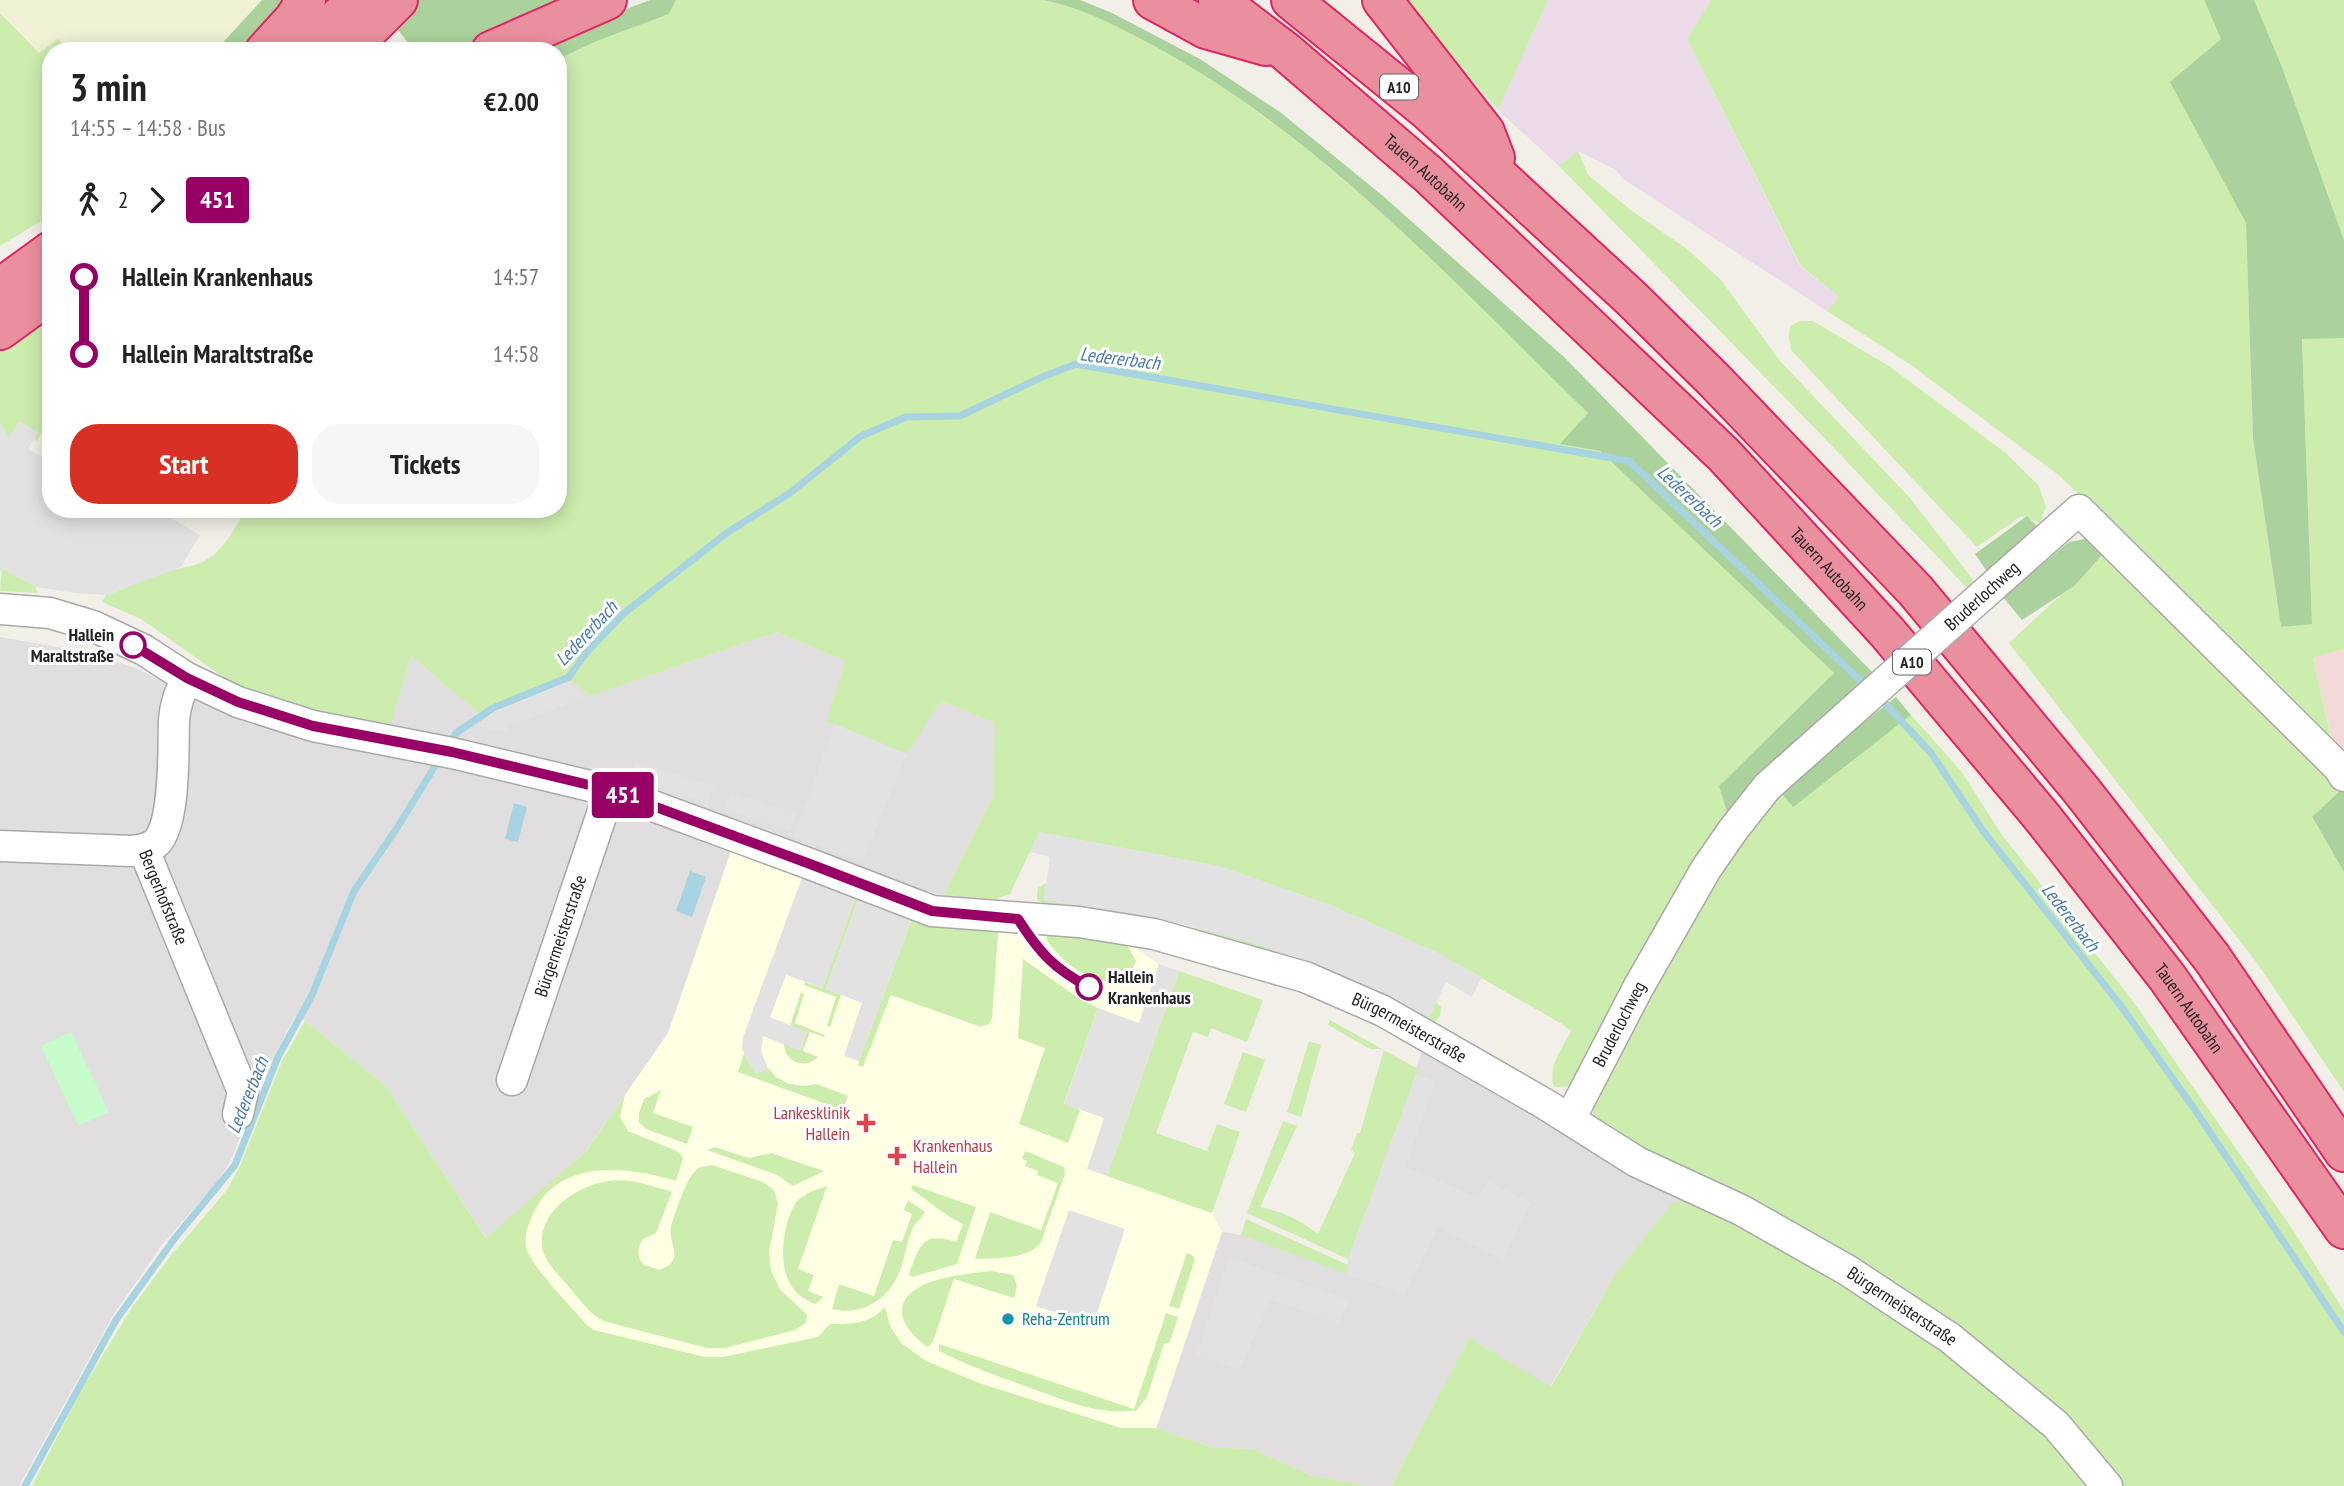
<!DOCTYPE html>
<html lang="en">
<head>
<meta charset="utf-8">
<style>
	:root { --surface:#fff; --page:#f6f6f6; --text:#222; --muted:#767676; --accent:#d93025 }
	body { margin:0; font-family:"PT Sans Narrow",sans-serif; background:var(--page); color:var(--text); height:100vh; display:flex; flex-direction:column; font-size:26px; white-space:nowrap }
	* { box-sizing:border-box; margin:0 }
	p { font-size:23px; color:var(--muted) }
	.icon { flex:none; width:38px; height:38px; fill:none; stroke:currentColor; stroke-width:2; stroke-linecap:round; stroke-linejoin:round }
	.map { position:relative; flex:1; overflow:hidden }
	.panel { position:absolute; left:42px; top:42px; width:525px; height:476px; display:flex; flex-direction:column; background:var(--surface); border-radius:28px; box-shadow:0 4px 18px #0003 }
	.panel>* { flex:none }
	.badge { padding:0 14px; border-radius:5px; font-size:24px; line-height:46px }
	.map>.badge { position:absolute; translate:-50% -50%; box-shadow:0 0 0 4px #fff }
	.legs { display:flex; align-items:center; gap:10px; height:77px; padding:0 28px; font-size:23px }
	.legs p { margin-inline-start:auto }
	.overview { display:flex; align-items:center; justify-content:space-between; height:119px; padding:0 28px }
	h1 { font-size:38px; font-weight:800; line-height:52px }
	.button { display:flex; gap:14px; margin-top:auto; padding:14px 28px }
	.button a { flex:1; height:80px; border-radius:28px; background:var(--accent); color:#fff; font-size:28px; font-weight:800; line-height:80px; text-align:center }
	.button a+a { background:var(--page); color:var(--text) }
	ul { padding:0 28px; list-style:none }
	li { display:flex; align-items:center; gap:24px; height:77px; font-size:26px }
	li i { display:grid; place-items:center; width:10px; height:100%; margin:0 9px; background:currentColor }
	li i::after { content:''; width:18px; height:18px; margin:-9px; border:5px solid; border-radius:50%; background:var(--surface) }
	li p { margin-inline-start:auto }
	li:first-child i { background:linear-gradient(#0000 50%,currentColor 0) }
	li:last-child i { background:linear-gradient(currentColor 50%,#0000 0) }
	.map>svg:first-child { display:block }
	.residential { fill:#e0dede }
	.commercial { fill:#f3d9d8 }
	.industrial { fill:#ebdae8 }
	.education { fill:#ffffe4 }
	.farmland { fill:#eef1d3 }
	.grass { fill:#ccedad }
	.forest { fill:#abd29c }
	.park { fill:#c6fbcb }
	.parking { fill:#e2e2e2 }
	.water { fill:#a8d3e0 }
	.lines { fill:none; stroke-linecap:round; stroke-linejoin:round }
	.stream { stroke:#a8d3e0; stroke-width:7 }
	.minor-casing { stroke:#a9a9a9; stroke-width:33 }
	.highway-casing { stroke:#e12462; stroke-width:42 }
	.minor { stroke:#fff; stroke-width:30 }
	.highway { stroke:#ea8f9e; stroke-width:38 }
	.minor-bridge-casing { stroke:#a9a9a9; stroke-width:33; stroke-linecap:butt }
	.minor-bridge { stroke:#fff; stroke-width:30 }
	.line-1-casing { stroke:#fff; stroke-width:16 }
	.line-1 { stroke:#906; stroke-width:10 }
	.stop-1-dot { fill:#fff; stroke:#906; stroke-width:3.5 }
	.health-dot { fill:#e0444e; stroke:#fff; stroke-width:2.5 }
	.culture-dot { fill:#0f9aa8; stroke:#fff; stroke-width:2.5 }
	.labels { text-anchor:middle; stroke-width:6; stroke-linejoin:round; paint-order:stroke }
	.shield { fill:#fff; stroke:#646464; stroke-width:2 }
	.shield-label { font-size:16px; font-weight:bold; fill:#222 }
	.street-label { font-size:18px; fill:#222; stroke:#fff }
	.stop-label { font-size:18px; font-weight:bold; fill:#222; stroke:#fff; text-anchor:end }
	.health-label { font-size:18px; fill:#be3a42; stroke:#fff; text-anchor:end }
	.culture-label { font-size:18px; fill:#0d838f; stroke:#fff; text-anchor:start }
	.water-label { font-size:19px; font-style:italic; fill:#4679ae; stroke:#fff }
</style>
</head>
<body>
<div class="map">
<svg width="2344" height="1486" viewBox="0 0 2344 1486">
	<rect width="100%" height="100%" fill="#f2efe8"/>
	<path class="residential" d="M 777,632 L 845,661 L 826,721 L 906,754 L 941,701 L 995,723 L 993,796 L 944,895 L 922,890 L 742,822 L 669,1033 L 586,1151 L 487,1239 L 386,1086 L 305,1021 L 295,1016 L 269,1066 L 230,1162 L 216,1183 L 161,1246 L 114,1314 L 19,1486 L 0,1486 L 0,637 L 96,654 L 140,670 L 215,708 L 300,733 L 390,728 L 411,656 L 483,717 L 570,680 L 590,696 Z
		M 1423,1049 L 1696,1199 L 1673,1202 L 1616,1273 L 1550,1387 L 1469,1338 L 1391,1486 L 1368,1486 L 1312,1476 L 1253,1449 L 1211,1447 L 1156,1428 L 1222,1232 L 1241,1235 L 1347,1273 L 1348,1259 Z"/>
	<path class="commercial" d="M 2344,649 L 2344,792 L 2313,658 Z"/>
	<path class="industrial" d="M 1548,0 L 1711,0 L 1687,39 L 1800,266 L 1839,297 L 1827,311 L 1623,179 L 1616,170 L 1578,151 L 1559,166 L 1498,110 Z"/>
	<path class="education" d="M 732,848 L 912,918 L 1125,941 L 1159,964 L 1179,971 L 1107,1176 L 1212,1213 L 1222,1232 L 1151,1444 L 582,1370 L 487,1239 L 586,1151 L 668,1033 Z"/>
	<path class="farmland" d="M 0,0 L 262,0 L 215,51 L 69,51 L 58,39 L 39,53 L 0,13 Z"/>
	<path class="grass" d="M 676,0 L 1043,0 C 1084,8 1120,28 1156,47 C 1323,138 1453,282 1589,414 L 1561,444 L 1600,451 L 1834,673 L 1719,786 L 1727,812 L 1645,952 L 1573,1083 L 1568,1087 L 1554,1087 C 1547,1067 1562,1049 1571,1031 L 1562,1024 L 1436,952 L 1330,905 L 1218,866 L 1039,832 L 1010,894 L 996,899 L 944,895 L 993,796 L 995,723 L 941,701 L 907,754 L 826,721 L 845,661 L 777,632 L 590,696 L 570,680 L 483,717 L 411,656 L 390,728 L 310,710 L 236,686 L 141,619 L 102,602 L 106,595 C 122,590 136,583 152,576 C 166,570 181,569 195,565 C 221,557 233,531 246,509 L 558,509 L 558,59 L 597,41 L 669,14 Z
		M 1405,0 L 1548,0 L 1498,110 L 1405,1 Z
		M 1711,0 L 2204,0 L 2221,39 L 2171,82 L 2246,223 L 2253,438 L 2281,627 L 2312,623 L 2302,338 L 2344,338 L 2344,649 L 2313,658 L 2333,747 L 2060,476 L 1911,365 L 1827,311 L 1839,297 L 1801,266 L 1687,39 Z
		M 2254,0 L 2344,0 L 2344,240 L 2282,67 Z
		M 0,13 L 39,53 L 58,39 L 69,51 L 51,51 L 51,215 L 0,246 Z
		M 1578,151 L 1588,175 L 1632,211 L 1687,249 L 1721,280 L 1780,361 L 1910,498 L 1974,581 L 1967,588 L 1832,446 L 1559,166 Z
		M 51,317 L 51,417 L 37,441 L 33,439 L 37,432 L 9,438 L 0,423 L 0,352 Z
		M 1800,321 L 1813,321 L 1889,366 L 2007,454 L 2039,486 L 2046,507 L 2040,523 L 2021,516 L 1977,547 L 1791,350 L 1789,337 L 1790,326 Z
		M 2108,551 L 2342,789 L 2312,818 L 2344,872 L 2344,1092 L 2257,963 L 2009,643 Z
		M 2,568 L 36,587 L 37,593 L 0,591 Z
		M 1911,715 L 1961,771 L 2002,835 L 2132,1000 L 2293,1230 L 2344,1311 L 2344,1486 L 2117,1486 L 2055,1415 L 1598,1130 L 1593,1115 L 1593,1099 L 1682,925 L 1778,789 L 1793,806 Z
		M 1046,883 L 1044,900 C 1118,912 1191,924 1263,946 C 1320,964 1375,992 1429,1018 L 1436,1002 L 1441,1007 L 1440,1016 L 1434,1022 L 1425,1023 L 1182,927 L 1043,903 L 1037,900 L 1038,888 Z
		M 856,896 L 859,897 L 826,989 L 841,995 L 830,1027 L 827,1026 L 836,997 L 804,985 L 805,982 L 822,988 Z
		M 912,918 L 993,929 L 998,933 L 992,1018 L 989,1024 L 981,1027 L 891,995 L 863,1067 L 858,1065 L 859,1061 Z
		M 1048,932 L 1125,941 L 1136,961 L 1128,979 C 1095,989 1064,965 1046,939 Z
		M 1023,959 L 1081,1000 L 1098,1008 L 1064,1103 L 1080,1110 L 1068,1143 L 1019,1124 L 1045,1048 L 1018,1038 Z
		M 1179,971 L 1263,1000 L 1247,1042 L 1211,1028 L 1208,1037 L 1193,1032 L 1156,1133 L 1207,1151 L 1217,1124 L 1240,1132 L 1212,1213 L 1107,1176 Z
		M 801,992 L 804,994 L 795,1023 L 825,1035 L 824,1037 L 810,1032 L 803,1051 L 818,1057 C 806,1070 784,1062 784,1044 L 800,1050 L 807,1032 L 790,1026 Z
		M 1330,1020 L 1418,1069 L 1348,1259 L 1247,1213 L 1283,1121 L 1297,1126 L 1260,1207 C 1283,1212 1299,1219 1318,1234 L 1355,1153 L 1351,1150 L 1357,1133 L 1360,1133 L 1384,1049 L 1370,1049 L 1328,1025 Z
		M 305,1021 L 386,1086 L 486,1238 L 586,1151 L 625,1095 L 620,1117 L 628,1131 L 679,1152 L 683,1158 L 676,1181 C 627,1166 558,1158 533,1214 C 528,1226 523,1237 527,1250 C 533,1268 574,1310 588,1326 L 594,1330 L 705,1357 L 723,1357 L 818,1337 L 830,1324 C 851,1324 870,1324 885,1307 L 890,1326 L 901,1343 L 926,1361 L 979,1383 L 1121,1428 L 1156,1428 L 1211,1447 L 1253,1449 L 1312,1476 L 1368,1486 L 32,1486 L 81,1391 L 131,1309 L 169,1258 L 227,1190 L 240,1166 L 282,1061 Z
		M 1309,1041 L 1321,1045 L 1301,1117 L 1287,1112 Z
		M 1243,1052 L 1265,1060 L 1246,1112 L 1224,1104 Z
		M 744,1053 L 756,1074 L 768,1068 L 776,1077 L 789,1084 L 805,1086 L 817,1084 L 848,1096 L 843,1110 L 738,1072 Z
		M 661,1090 L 653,1113 L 693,1127 L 687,1144 L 646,1129 L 639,1122 L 639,1113 L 644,1099 Z
		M 715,1147 L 748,1158 L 771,1153 L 824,1171 L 793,1186 L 777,1175 L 707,1150 Z
		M 1025,1151 L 1064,1167 L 1065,1174 L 1041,1242 C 1029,1260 995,1258 975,1259 L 990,1212 L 1041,1230 L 1058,1183 L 1037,1175 L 1038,1171 L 1025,1166 L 1027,1161 L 1022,1159 Z
		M 712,1165 L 763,1182 L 774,1190 L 778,1203 L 769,1252 L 771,1271 L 780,1289 L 807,1315 L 806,1323 L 795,1330 L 725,1348 L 707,1348 L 603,1321 C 589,1313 580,1300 569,1287 C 560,1276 544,1262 542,1247 C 538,1211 578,1185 609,1181 C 630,1178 652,1186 672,1192 L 656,1233 L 643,1239 C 637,1248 636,1256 644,1265 L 660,1270 C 687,1259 667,1244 671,1227 C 674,1215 687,1177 696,1170 C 701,1166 705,1166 712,1165 Z
		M 913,1185 L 976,1207 L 957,1264 L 912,1277 L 909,1274 C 920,1245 922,1231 956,1242 L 963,1224 C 944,1215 929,1201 911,1189 Z
		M 827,1186 L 798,1269 L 814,1275 L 808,1291 L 823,1297 L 816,1304 C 779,1293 779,1250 788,1220 C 791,1212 794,1202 802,1197 C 808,1192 819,1189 827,1186 Z
		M 1696,1199 L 1769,1236 L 1985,1374 L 2097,1486 L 1391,1486 L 1469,1338 L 1551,1387 L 1616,1273 L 1673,1202 Z
		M 908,1200 L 925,1212 C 921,1219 915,1222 912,1230 C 907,1242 905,1255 901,1268 C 891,1297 864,1317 832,1309 L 839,1284 L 874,1296 L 893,1240 L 902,1242 L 912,1214 L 904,1210 Z
		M 1246,1219 L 1348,1265 L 1347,1274 L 1241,1235 Z
		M 1187,1253 L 1192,1255 L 1195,1259 L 1179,1309 L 1169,1306 Z
		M 992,1271 L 1013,1275 L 1017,1286 L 1014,1298 L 954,1279 L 933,1342 L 928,1347 C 903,1330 887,1303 923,1285 C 944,1275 970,1274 992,1271 Z
		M 1166,1313 L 1178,1317 L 1170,1342 L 1164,1344 L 1147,1397 L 1137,1410 C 1101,1416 1069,1402 1036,1390 C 1003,1378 971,1367 939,1351 L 939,1344 L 1134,1409 Z"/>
	<path class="forest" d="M 262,0 L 286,0 L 248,51 L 215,51 Z
		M 415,0 L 562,0 L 455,51 L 414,51 L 393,23 Z
		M 650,0 L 676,0 L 669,14 L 597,41 L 558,59 L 558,51 L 530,51 L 618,12 Z
		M 1043,0 L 1080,0 L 1112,13 L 1200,59 L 1280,112 L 1383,196 L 1564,357 L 1876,676 L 1836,706 L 1727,812 L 1719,786 L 1834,673 L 1600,451 L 1560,444 L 1588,413 C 1453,282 1323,138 1156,47 C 1120,28 1084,8 1043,0 Z
		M 2204,0 L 2254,0 L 2282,67 L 2344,240 L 2344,338 L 2302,339 L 2312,624 L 2281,627 L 2253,438 L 2246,223 L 2170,82 L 2221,39 Z
		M 2027,516 L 2040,529 L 1990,576 L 1975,554 Z
		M 2090,538 L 2104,553 L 2074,586 L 2022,620 L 2003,597 L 2069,542 Z
		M 1896,697 L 1911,715 L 1793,807 L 1778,789 Z
		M 2342,789 L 2344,792 L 2344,872 L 2312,817 Z"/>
	<path class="park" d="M 71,1032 L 109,1112 L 78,1126 L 41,1046 Z"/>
	<path class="parking" d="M 19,421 L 38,432 L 28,449 L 51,462 L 51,509 L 155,509 L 200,535 L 181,567 L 106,595 L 75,593 L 36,587 L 2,569 L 0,573 L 0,423 L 9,438 Z
		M 568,681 L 586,697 L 509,726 L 505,732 L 477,726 L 491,712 Z
		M 835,724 L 907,754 L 862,862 L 793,837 Z
		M 636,762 L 714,786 L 708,804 L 631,780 Z
		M 730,792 L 796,813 L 790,831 L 724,810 Z
		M 1039,832 L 1218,866 L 1330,905 L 1436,952 L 1482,977 L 1472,997 L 1446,982 L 1428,1019 L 1347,979 L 1265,947 L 1183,924 L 1044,900 L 1050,857 L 1030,852 Z
		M 803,875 L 856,896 L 823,988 L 786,975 L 770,1017 L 807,1032 L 800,1051 L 763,1036 L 761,1052 L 768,1068 L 756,1074 L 749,1064 L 742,1049 L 743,1037 Z
		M 859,897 L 912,918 L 859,1061 L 844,1056 L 862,1003 L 826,989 Z
		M 1159,964 L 1179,971 L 1107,1176 L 1087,1169 L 1104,1118 L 1064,1104 L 1098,1008 L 1139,1023 Z
		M 1416,1074 L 1436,1082 L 1405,1166 L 1478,1198 L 1487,1181 L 1531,1203 L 1503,1260 L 1438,1228 L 1404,1294 L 1347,1274 L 1348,1259 Z
		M 1069,1210 L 1125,1229 L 1093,1325 L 1036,1306 Z
		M 1229,1257 L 1349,1300 L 1339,1323 L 1271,1300 L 1239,1370 L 1197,1355 Z"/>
	<path class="water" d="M 514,803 L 527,807 L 518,842 L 505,839 Z
		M 690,871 L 706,877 L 692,917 L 676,911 Z"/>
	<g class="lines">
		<path class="stream" d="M 1880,698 L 1931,753 L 1983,831 L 2121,1006 L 2195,1110 L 2344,1332
			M 448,745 L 456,733 L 493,708 L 569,677 L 586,653 L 623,614 L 728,532 L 790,493 L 861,436 L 906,417 L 960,416 L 1042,377 L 1076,364 L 1629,461 L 1868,688
			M 25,1486 L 116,1320 L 175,1238 L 235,1165 L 278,1057 L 312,995 L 354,891 L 397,828 L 440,758"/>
		<g class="minor-casing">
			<g id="minor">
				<path d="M 2001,579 L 2079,510 L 2339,768 L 2344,776"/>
				<path id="s1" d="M 0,609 L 50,613 L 93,626 L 144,650 L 187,678 L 238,702 L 313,726 L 452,753 L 615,792 L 810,864 L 932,911 L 1079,922 L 1154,934 L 1305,977 L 1383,1011 L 1545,1104 L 1637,1162 L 1741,1210 L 1847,1270 L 1950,1338 L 2056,1425 L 2107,1486"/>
				<path d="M 0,846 L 132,851 C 141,850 150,849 157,842 C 176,821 173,747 174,720 C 175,704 180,692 187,678"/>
				<path id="s2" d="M 144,850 L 243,1092 L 238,1114"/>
				<path id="s3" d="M 512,1080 L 610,790"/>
				<path id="s4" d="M 1570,1119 L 1638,988 L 1706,869 L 1733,830 L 1767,787 L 1858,706"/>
			</g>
		</g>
		<g class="highway-casing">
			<g id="highway">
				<path d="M 1153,0 L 1206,29 L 1266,46"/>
				<path id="s5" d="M 1218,0 L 1285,51 L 1428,174 L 1724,455 L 1887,632 L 2042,817 L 2167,977 L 2344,1229"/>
				<path d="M 1291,0 L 1428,111 L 1632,299 L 1715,381 L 1915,590 L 2082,791 L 2212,958 L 2344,1152"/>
				<path d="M 1382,0 L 1485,132 L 1495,158"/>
				<path d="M 265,51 L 294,19 L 306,0"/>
				<path d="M 305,51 L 356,0"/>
				<path d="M 347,51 L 398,0"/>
				<path d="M 491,51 L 607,0"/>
				<path d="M 0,288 L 51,251"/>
				<path d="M 0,330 L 51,293"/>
			</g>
		</g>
		<use href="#minor" class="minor"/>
		<use href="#highway" class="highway"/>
		<g class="minor-bridge-casing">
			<path id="minor-bridge" d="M 1858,706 L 2001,579"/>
		</g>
		<use href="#minor-bridge" class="minor-bridge"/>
	</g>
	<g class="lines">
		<g class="line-1-casing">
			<path id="line-1" d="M 133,645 L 187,678 L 238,702 L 313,726 L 452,752 L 610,790 L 810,864 L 932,911 L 1018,919 C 1039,952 1054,969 1089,987"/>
		</g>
		<use href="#line-1" class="line-1"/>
	</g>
	<g class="stop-1-dot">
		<circle cx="133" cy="645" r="12"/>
		<circle cx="1089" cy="987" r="12"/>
	</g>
	<g class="health-dot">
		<path d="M862.5 1112.5h7v7h7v7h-7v7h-7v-7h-7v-7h7z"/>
		<path d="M893.5 1145.5h7v7h7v7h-7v7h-7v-7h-7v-7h7z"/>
	</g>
	<circle class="culture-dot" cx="1008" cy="1319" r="7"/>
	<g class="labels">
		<g class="shield">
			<rect x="1380" y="74.5" width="38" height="25" rx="5"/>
			<rect x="1893" y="649.5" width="38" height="25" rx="5"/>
		</g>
		<g class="shield-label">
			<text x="1399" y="93">A10</text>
			<text x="1912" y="668">A10</text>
		</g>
		<g class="street-label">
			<text dy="6" stroke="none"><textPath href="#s5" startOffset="270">Tauern Autobahn</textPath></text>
			<text dy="6" stroke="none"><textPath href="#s5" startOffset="836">Tauern Autobahn</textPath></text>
			<text transform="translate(1982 596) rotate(-42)" y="6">Bruderlochweg</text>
			<text dy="6" stroke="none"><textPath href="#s2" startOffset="51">Bergerhofstraße</textPath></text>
			<text dy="6" stroke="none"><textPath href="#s3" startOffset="152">Bürgermeisterstraße</textPath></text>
			<text dy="6" stroke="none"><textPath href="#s5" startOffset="1404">Tauern Autobahn</textPath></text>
			<text dy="6" stroke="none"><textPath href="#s4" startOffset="107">Bruderlochweg</textPath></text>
			<text dy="6" stroke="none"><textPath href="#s1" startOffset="1482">Bürgermeisterstraße</textPath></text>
			<text dy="6" stroke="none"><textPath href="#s1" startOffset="2049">Bürgermeisterstraße</textPath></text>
		</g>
		<g class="stop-label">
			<text x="114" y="641">Hallein<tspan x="114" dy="21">Maraltstraße</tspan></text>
			<text x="1108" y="983" text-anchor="start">Hallein<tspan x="1108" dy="21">Krankenhaus</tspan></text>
		</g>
		<g class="health-label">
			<text x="850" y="1119">Lankesklinik<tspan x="850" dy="21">Hallein</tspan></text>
			<text x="913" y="1152" text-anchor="start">Krankenhaus<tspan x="913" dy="21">Hallein</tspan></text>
		</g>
		<g class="culture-label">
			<text x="1022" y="1325">Reha-Zentrum</text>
		</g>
		<g class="water-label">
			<text transform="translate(1120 358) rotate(7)" y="7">Ledererbach</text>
			<text transform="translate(1690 496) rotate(43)" y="7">Ledererbach</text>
			<text transform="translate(586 633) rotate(-47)" y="7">Ledererbach</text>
			<text transform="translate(2071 917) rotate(52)" y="7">Ledererbach</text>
			<text transform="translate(247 1095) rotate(-68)" y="7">Ledererbach</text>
		</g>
	</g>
</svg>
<b class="badge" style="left:623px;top:795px;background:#906;color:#fff">451</b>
<section class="panel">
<div class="overview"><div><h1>3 min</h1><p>14:55 – 14:58 · Bus</p></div><b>€2.00</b></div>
<div class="legs"><svg class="icon" aria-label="walk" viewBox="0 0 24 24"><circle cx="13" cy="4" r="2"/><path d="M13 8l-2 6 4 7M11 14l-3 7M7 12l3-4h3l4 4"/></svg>2<svg class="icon" aria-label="forward" viewBox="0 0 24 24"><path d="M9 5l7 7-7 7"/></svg><b class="badge" style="background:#906;color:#fff">451</b></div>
<ul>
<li><i style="color:#906"></i><b>Hallein Krankenhaus</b><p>14:57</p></li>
<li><i style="color:#906"></i><b>Hallein Maraltstraße</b><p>14:58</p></li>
</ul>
<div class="button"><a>Start</a><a>Tickets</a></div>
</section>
</div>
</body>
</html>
